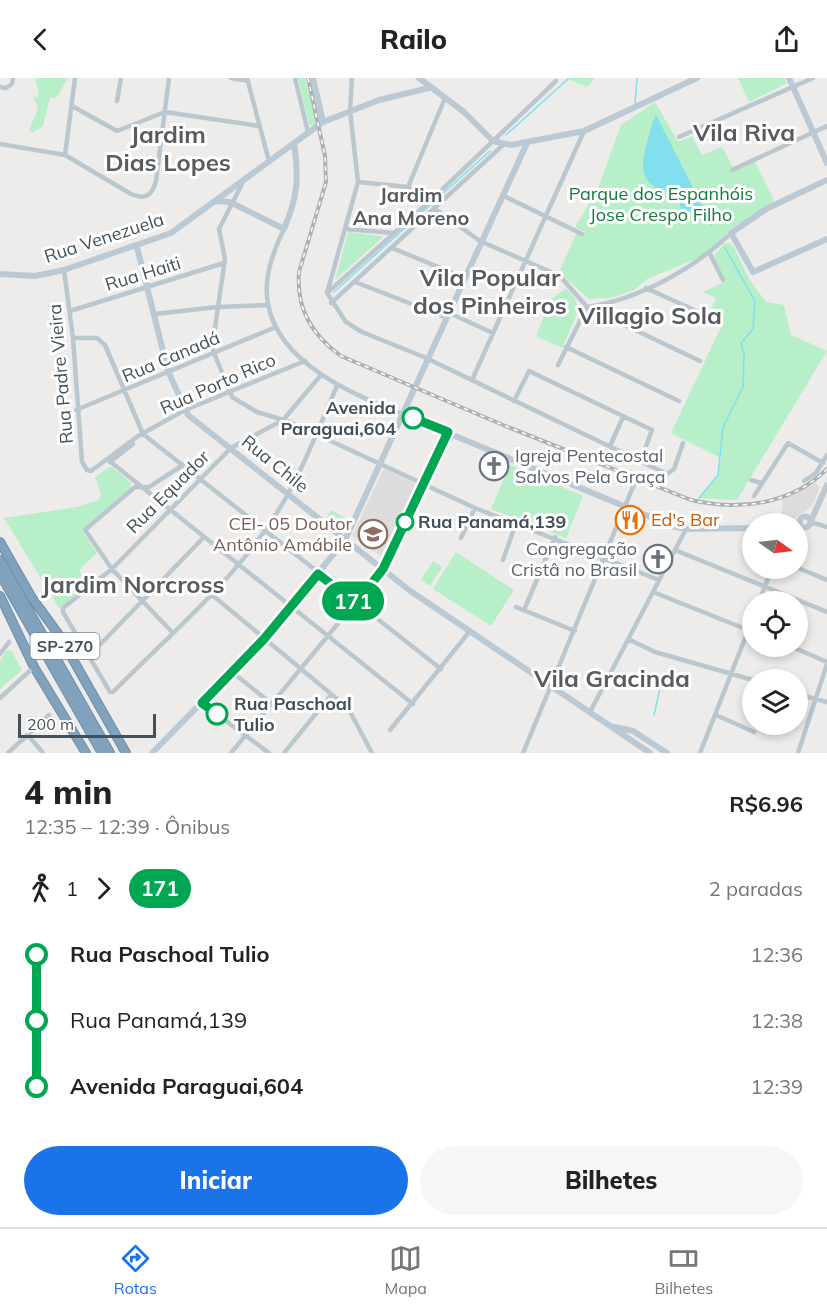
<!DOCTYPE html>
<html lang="pt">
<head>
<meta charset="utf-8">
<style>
	:root { --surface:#fff; --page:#f6f6f6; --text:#222; --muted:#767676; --line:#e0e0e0; --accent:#1a73e8 }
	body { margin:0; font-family:Mulish,sans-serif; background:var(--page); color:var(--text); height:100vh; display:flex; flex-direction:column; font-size:22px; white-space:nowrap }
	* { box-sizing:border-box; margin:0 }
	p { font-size:20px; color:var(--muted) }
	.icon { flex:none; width:33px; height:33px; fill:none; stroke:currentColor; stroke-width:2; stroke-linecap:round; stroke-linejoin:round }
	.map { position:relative; height:675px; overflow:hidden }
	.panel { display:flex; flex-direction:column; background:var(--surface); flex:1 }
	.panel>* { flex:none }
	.badge { padding:0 12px; border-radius:20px; font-size:21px; line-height:39px }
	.needle { width:39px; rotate:104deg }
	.buttons { position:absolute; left:742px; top:435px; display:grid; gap:12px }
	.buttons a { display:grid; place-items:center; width:66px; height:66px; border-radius:50%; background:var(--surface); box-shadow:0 3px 9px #0003; font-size:30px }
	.scale { position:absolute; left:18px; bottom:15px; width:138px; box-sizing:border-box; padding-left:6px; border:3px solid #435059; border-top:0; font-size:16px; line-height:21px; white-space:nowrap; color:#435059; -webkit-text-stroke:4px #fff; paint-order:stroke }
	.map>.badge { position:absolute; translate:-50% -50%; box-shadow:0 0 0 3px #fff }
	.legs { display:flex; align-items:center; gap:9px; height:66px; padding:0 24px; font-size:20px }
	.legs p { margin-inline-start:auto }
	.overview { display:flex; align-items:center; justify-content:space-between; height:102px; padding:0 24px }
	h1 { font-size:33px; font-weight:800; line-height:45px }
	.button { display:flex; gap:12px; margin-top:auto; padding:12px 24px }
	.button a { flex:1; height:69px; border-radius:36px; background:var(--accent); color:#fff; font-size:24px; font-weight:800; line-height:69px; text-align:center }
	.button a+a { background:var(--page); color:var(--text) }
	ul { padding:0 24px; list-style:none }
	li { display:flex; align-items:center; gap:21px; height:66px; font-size:22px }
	li i { display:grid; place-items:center; width:9px; height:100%; margin:0 8px; background:currentColor }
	li i::after { content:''; width:15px; height:15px; margin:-8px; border:4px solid; border-radius:50%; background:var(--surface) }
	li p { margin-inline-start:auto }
	li:first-child i { background:linear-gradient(#0000 50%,currentColor 0) }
	li:last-child i { background:linear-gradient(currentColor 50%,#0000 0) }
	header { display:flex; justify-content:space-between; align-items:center; height:78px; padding:0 24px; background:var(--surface); font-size:27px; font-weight:800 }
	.menu { display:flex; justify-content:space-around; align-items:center; height:84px; border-top:2px solid var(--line); background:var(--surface); font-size:16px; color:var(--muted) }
	.menu a { display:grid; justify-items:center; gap:3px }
	.menu .active { color:var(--accent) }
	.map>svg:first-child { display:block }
	.education { fill:#dfdcdd }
	.green { fill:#b7efc8 }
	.water { fill:#82dfed }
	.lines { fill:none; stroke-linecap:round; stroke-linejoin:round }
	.stream { stroke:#82dfed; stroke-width:1.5 }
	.highway-casing { stroke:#6c8da8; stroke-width:10 }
	.street { stroke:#bbc7cf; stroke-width:4.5 }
	.secondary { stroke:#bbc9d4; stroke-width:6 }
	.highway { stroke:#81a2bc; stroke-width:8 }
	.rail-casing { stroke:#adb1b6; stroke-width:4 }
	.rail { stroke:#fff; stroke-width:1.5; stroke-dasharray:4.5; stroke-linecap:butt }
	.line-1-casing { stroke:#fff; stroke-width:14 }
	.line-1 { stroke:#00a651; stroke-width:9 }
	.stop-1-dot { fill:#fff; stroke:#00a651; stroke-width:3 }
	.labels { text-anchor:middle; stroke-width:6; stroke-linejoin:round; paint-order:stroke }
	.shield { fill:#fff; stroke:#7b848b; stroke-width:1.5 }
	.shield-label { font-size:16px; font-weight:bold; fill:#435059 }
	.park-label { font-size:18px; fill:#147b3f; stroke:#fff }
	.street-label { font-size:18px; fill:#435059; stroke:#fff }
	.stop-label { font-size:18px; font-weight:bold; fill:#435059; stroke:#fff; text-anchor:start }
	.worship-label { font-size:18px; fill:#5b616d; stroke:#fff; text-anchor:start }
	.food-label { font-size:18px; fill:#c56008; stroke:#fff; text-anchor:start }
	.education-label { font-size:18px; fill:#785e54; stroke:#fff; text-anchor:end }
	.neighbourhood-label { font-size:20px; font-weight:bold; fill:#585c60; stroke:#fff }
	.district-label { font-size:24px; font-weight:bold; fill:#585c60; stroke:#fff }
</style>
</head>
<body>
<header><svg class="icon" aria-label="back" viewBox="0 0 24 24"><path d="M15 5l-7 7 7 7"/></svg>Railo<svg class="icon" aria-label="share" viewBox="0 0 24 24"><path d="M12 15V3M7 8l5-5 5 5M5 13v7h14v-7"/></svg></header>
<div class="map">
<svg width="827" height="675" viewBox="0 0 827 675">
	<rect width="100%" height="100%" fill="#eeebeb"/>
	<path class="education" d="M 384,390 L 416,406 L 381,478 L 352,458 Z
		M 815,405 L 820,409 L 812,428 L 791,443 L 782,445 L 782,422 Z"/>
	<path class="green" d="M 35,0 L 68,0 L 56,20 L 50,20 L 43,48 L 32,55 L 29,52 L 38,31 L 33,17 L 37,20 L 39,15 Z
		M 298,0 L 305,0 L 317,46 L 312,48 L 309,46 Z
		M 566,0 L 595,0 L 587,9 Z
		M 738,0 L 784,0 L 787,5 L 749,24 Z
		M 655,24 L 678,64 L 692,58 L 702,77 L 722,69 L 734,91 L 755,84 L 774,122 L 768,130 L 730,151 L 708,176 L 647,201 L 634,212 L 610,220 L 589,221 L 559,194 L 576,156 L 583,158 L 585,154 L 575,149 L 597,113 L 621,47 Z
		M 348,154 L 381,158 L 382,160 L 335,202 Z
		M 729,165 L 734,169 L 749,201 L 766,224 L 784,227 L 791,257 L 827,273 L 737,422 L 698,420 L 718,397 L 721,380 L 671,355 L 721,249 L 707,242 L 716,220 L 703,214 L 726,203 L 714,178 L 724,166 Z
		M 566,210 L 574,219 L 579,231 L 562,270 L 536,258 L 550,222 Z
		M 510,387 L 583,418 L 566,460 L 491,431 Z
		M 111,388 L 131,405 L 131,410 L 84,450 L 83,455 L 97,475 L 79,492 L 89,507 L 59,530 L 4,440 L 77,429 L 99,422 L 101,416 L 95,399 Z
		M 331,432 L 351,443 L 347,451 L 341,452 L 326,441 Z
		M 456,474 L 514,512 L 491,548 L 433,511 Z
		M 433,483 L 442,489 L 430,508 L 421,502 Z
		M 11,572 L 22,592 L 0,611 L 0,584 L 6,573 Z"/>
	<path class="water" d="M 656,37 L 713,149 L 692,131 L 687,134 L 681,131 L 679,123 C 649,107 636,102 647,65 C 650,55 651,46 656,37 Z"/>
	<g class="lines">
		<path class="stream" d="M 635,25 L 637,0
			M 506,57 L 569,0
			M 334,214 L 490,73
			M 699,420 L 718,397 L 723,349 L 743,309 L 744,276 L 741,265 L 753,251 L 755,223 L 725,170
			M 654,637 L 662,602"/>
		<g class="highway-casing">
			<path id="highway" d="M 0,464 L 32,520 L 59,557 L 126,675
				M 0,482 L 110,675
				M 0,496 L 102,675
				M 0,518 L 34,589 L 86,675"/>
		</g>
		<path class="street" d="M 231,0 L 248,3
			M 247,0 L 269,83
			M 295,0 L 308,54
			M 352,0 L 350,33 L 358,104 L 327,215 L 346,244 L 362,254 L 424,279 L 667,396 L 674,391 L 683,365
			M 0,9 L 6,10 L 12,6 L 13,0
			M 117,23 L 121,0
			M 72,28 L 117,53 L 165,34 L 259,48
			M 679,59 L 813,0
			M 0,66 L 65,77 L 131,116 C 145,122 152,118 156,103 L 169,0
			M 65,77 L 75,0
			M 732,92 L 827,48
			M 358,104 L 408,109 L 428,125
			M 242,106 L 219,151 L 225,181 L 212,270 L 232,319 L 257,334 L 290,344 L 475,430 L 659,502
			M 408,109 L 445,20
			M 502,117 L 582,156
			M 434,130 L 480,163 L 560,198 L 587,229 L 700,283
			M 284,151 C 273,174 263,200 268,226 C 279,286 353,316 402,336
			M 345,151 L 394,155
			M 392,170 L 463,199
			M 710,176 L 723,202
			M 64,192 L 73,260 L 82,384 L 87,392 L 91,393 L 138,358 L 185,332 L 305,283
			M 355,204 L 445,239
			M 646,210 L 707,238
			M 327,215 L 428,125 L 556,3
			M 331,225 L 503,67
			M 70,233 L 224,185
			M 447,234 L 493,255
			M 155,236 L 217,229 L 268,227
			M 73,260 L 97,260 L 105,267 L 143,356 L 441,591
			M 566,269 L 679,323
			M 558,287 L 587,229 C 638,222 695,190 731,155
			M 321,297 L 283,342 L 231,370 L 112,491 L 63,530 L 63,534 L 110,614 L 113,614 C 174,552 246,493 288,416 C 307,382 321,344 337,308
			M 472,302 L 584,53
			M 514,323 L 529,293 L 652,352 L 641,382
			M 76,332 L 276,249
			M 610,368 L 623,339
			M 107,381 L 413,626
			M 110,384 L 133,366
			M 751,402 L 761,405
			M 804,403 L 816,395 L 827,377
			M 754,418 L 788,365 L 823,385
			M 808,448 L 814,445 L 827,449
			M 461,460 L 475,430
			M 675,472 L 827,534
			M 503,482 L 516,445
			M 798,490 L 827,502
			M 653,514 L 753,554
			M 211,516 L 348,630 L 372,675
			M 759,524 L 772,490
			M 516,529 L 575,553
			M 524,532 L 555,459
			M 172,554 L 112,491 L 85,452 L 135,409 L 149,409 L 183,387
			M 628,561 L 655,574 L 753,602
			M 790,568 L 827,584
			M 0,576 L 9,564
			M 89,578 L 204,459
			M 232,594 L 272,626
			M 798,616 L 827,624
			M 0,620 L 34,589
			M 202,625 L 269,675
			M 590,634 L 686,451
			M 716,637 L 754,654
			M 390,652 L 470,553
			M 28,657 L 43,675
			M 8,675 L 49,637
			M 231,675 L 383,491 L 448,354
			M 284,675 L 331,617
			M 523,675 L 635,404
			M 700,675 L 753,540
			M 798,675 L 827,586"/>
		<path class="secondary" d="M 313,0 L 323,44
			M 419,0 L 464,34 L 493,63 L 511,67 L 584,53 L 697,0
			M 789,0 L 827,85
			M 827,102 L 768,130 L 731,155 L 753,194 L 827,161
			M 216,123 L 230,124 L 284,151 C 298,118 299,100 294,65
			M 137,169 L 168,293 L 188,337 L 409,512 L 650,675
			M 0,196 L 35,198 L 64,192 L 171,155 L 323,44 L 379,22 L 429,10
			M 402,336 L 672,448 L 686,451 L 753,450
			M799.5 444a5.5 5.5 0 1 1 11 0a5.5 5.5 0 1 1-11 0Z
			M 810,445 L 827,407
			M 615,649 L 633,653 L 667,675
			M 152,675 L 264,561 L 345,462 L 527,65"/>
		<use href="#highway" class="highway"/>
		<g class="rail-casing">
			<path id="rail" d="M 308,0 L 325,78 L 326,104 L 299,194 C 296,231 312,257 341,278 L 503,347 L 691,422 C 739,433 791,427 827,391"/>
		</g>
		<use href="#rail" class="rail"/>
	</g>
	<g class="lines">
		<g class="line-1-casing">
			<path id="line-1" d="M 217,636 L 202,625 L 264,561 L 318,496 L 356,525 L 383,491 L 448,354 L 413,340"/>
		</g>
		<use href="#line-1" class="line-1"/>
	</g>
	<defs>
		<g id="church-ring" transform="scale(1.5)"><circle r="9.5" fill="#fff" stroke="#6b7280" stroke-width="1.5"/><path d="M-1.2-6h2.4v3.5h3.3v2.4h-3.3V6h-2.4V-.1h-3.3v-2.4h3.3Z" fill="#6b7280"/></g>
		<g id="restaurant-ring" transform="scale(1.5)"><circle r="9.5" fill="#fff" stroke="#e8710a" stroke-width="1.5"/><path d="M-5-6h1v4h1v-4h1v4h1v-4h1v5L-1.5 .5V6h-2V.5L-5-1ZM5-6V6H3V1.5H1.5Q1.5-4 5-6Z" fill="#e8710a"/></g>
		<g id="school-ring" transform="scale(1.5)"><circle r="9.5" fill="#fff" stroke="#8d6e63" stroke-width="1.5"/><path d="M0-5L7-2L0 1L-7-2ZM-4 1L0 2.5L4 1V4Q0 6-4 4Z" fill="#8d6e63"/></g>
	</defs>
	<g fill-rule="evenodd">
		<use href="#church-ring" x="494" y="388"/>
		<use href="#restaurant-ring" x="630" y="442"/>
		<use href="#school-ring" x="373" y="456"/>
		<use href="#church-ring" x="658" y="481"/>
	</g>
	<g class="stop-1-dot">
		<circle cx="413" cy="340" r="10"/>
		<circle cx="405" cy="444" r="8"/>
		<circle cx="217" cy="636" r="10"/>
	</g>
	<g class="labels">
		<rect class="shield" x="30.5" y="555" width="69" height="26" rx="4.5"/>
		<g class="shield-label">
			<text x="65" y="574">SP-270</text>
		</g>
		<g class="park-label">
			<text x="661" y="122">Parque dos Espanhóis<tspan x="661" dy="21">Jose Crespo Filho</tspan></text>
		</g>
		<g class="street-label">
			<text transform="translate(104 160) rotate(-18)" y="6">Rua Venezuela</text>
			<text transform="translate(143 196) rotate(-17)" y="6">Rua Haiti</text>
			<text transform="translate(171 279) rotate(-23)" y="6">Rua Canadá</text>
			<text transform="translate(61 296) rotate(-95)" y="6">Rua Padre Vieira</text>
			<text transform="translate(218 306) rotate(-24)" y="6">Rua Porto Rico</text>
			<text transform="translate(275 386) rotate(39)" y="6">Rua Chile</text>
			<text transform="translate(168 414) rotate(-45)" y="6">Rua Equador</text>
		</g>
		<g class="stop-label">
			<text x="396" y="336" text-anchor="end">Avenida<tspan x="396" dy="21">Paraguai,604</tspan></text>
			<text x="418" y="450">Rua Panamá,139</text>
			<text x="234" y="632">Rua Paschoal<tspan x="234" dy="21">Tulio</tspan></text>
		</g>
		<g class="worship-label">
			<text x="515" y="384">Igreja Pentecostal<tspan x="515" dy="21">Salvos Pela Graça</tspan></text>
			<text x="637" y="477" text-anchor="end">Congregação<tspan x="637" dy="21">Cristâ no Brasil</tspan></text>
		</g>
		<g class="food-label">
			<text x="651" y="448">Ed's Bar</text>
		</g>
		<g class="education-label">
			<text x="352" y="452">CEI- 05 Doutor<tspan x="352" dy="21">Antônio Amábile</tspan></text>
		</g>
		<g class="neighbourhood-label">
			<text x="411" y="124">Jardim<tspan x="411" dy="23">Ana Moreno</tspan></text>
		</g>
		<g class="district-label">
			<text x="744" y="63">Vila Riva</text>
			<text x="168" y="65">Jardim<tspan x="168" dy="28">Dias Lopes</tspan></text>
			<text x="490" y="208">Vila Popular<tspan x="490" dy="28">dos Pinheiros</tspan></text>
			<text x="650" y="246">Villagio Sola</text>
			<text x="133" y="515">Jardim Norcross</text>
			<text x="612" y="609">Vila Gracinda</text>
		</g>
	</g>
</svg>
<div class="buttons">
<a><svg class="needle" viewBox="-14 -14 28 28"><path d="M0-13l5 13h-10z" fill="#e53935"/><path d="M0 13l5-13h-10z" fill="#767676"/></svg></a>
<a><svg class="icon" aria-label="locate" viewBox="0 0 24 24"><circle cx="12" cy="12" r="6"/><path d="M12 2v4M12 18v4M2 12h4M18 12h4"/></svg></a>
<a><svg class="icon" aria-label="layers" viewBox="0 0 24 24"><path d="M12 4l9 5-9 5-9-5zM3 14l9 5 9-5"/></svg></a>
</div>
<div class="scale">200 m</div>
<b class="badge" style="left:353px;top:523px;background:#00a651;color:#fff">171</b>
</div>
<section class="panel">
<div class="overview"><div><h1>4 min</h1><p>12:35 – 12:39 · Ônibus</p></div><b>R$6.96</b></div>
<div class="legs"><svg class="icon" aria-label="walk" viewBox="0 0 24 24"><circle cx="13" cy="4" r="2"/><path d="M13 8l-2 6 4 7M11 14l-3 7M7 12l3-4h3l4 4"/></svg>1<svg class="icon" aria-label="forward" viewBox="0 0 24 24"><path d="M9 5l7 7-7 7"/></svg><b class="badge" style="background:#00a651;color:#fff">171</b><p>2 paradas</p></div>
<ul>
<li><i style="color:#00a651"></i><b>Rua Paschoal Tulio</b><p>12:36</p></li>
<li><i style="color:#00a651"></i><span>Rua Panamá,139</span><p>12:38</p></li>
<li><i style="color:#00a651"></i><b>Avenida Paraguai,604</b><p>12:39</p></li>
</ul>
<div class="button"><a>Iniciar</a><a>Bilhetes</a></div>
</section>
<nav class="menu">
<a class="active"><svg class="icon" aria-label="directions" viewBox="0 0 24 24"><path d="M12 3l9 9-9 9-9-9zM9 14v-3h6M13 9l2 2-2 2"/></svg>Rotas</a>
<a><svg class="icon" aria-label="map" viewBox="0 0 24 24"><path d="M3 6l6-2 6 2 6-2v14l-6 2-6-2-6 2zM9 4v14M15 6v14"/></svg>Mapa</a>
<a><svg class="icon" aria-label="tickets" viewBox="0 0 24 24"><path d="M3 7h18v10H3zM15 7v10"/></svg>Bilhetes</a>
</nav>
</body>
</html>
